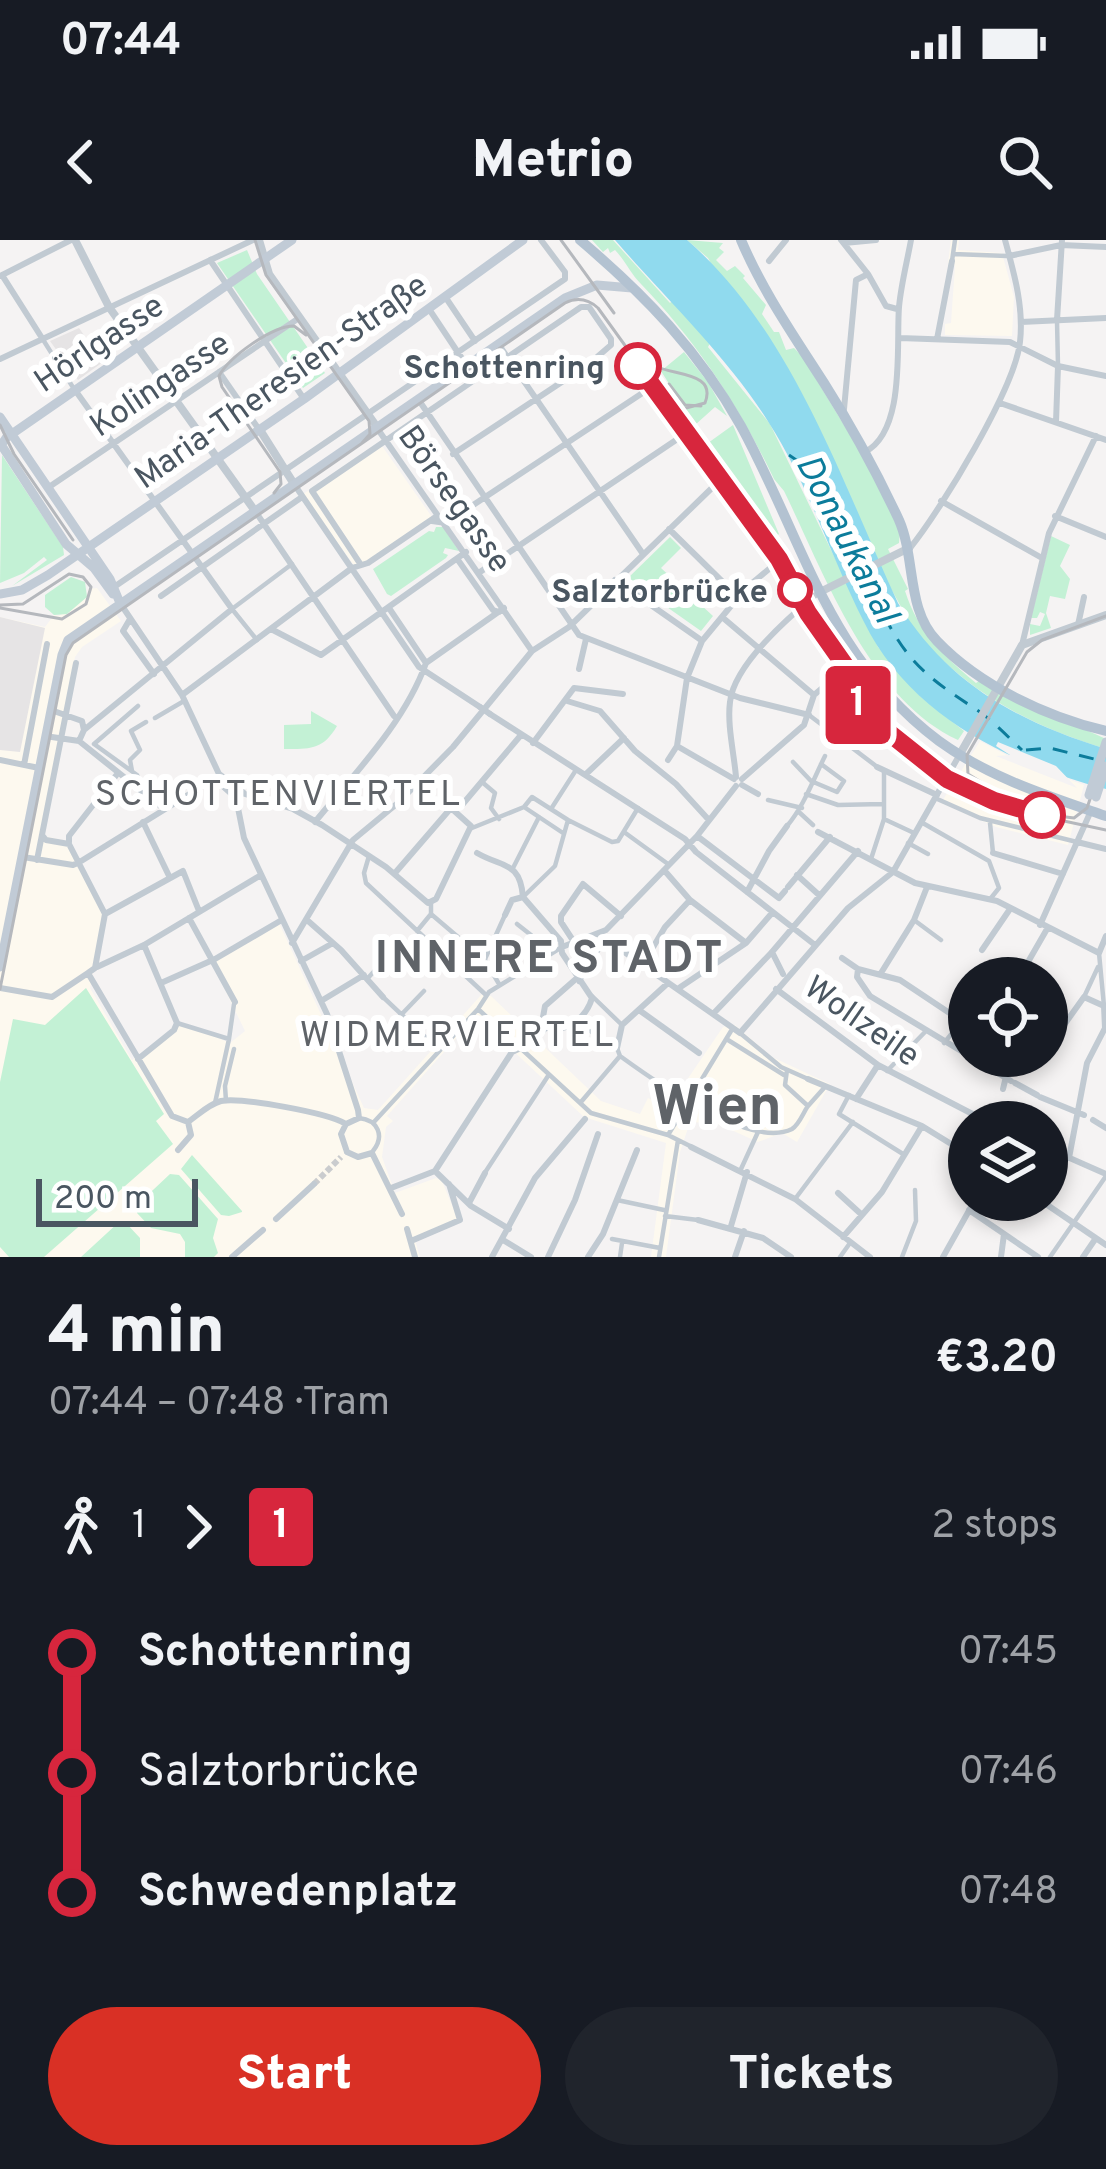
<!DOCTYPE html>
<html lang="en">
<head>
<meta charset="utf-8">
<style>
	:root { --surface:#171b24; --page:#20242c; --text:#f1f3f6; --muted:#9ea1a6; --accent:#d93025 }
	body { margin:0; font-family:Overpass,sans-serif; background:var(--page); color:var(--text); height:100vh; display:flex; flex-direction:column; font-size:45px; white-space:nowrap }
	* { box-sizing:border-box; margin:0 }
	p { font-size:39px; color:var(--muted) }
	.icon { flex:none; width:66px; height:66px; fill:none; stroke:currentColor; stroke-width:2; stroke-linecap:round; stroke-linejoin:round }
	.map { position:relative; height:1017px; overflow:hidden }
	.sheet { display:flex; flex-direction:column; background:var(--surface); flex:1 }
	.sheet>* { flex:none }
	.badge { padding:0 24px; border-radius:9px; font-size:42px; line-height:78px }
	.buttons { position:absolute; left:948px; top:717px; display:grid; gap:24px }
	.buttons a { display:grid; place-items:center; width:120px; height:120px; border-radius:50%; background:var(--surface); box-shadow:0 6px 18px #0003; font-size:60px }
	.scale { position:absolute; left:36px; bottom:30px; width:162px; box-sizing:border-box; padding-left:12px; border:6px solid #4a5661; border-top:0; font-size:33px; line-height:42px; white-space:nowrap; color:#4a5661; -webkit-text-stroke:9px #fff; paint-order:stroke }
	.map>.badge { position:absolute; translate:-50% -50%; box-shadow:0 0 0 6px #fff }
	.legs { display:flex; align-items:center; gap:18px; height:132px; padding:0 48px; font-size:39px }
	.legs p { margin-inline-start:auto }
	.headline { display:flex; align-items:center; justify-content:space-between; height:204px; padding:0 48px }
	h1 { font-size:66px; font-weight:800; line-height:90px }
	.button { display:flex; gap:24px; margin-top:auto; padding:24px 48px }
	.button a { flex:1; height:138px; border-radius:72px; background:var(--accent); color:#fff; font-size:48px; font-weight:800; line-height:138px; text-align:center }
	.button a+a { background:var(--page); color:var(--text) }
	ul { padding:0 48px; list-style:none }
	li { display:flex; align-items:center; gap:42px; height:120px; font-size:45px }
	li i { display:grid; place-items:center; width:18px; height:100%; margin:0 15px; background:currentColor }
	li i::after { content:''; width:30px; height:30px; margin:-15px; border:9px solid; border-radius:50%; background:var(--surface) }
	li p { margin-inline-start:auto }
	li:first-child i { background:linear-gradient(#0000 50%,currentColor 0) }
	li:last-child i { background:linear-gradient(currentColor 50%,#0000 0) }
	.status { display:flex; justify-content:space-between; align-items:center; height:84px; padding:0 60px; background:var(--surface); direction:ltr }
	.status svg { height:33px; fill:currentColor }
	header { display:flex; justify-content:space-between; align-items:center; height:156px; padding:0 48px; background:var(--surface); font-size:54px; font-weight:800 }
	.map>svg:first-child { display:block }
	.commercial { fill:#fdf9ef }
	.education { fill:#e6e4e5 }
	.green { fill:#c3f1d5 }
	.water { fill:#90daee }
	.pier { fill:#f5f3f3 }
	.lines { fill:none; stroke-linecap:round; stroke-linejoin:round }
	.ferry { stroke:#0c7c9b; stroke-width:3; stroke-dasharray:15 12; stroke-linecap:butt }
	.minor-tunnel { stroke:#caccce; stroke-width:6; stroke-dasharray:6 3; stroke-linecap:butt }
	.pedestrian { stroke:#c1cad2; stroke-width:4.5 }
	.minor { stroke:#c1cad2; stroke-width:6 }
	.tertiary { stroke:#c1cad2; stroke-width:8 }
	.secondary { stroke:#c1cbd6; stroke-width:9 }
	.primary { stroke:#b3c2d1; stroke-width:10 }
	.tram { stroke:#b5b8bd; stroke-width:3 }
	.minor-bridge { stroke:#c1cad2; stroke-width:6 }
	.secondary-bridge { stroke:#c1cbd6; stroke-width:9 }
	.line-1-casing { stroke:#fff; stroke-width:27 }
	.line-1 { stroke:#d7263d; stroke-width:18 }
	.stop-1-dot { fill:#fff; stroke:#d7263d; stroke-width:6 }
	.labels { text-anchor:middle; stroke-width:12; stroke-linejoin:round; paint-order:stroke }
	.street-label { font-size:33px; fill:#4a5661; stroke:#fff }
	.stop-label { font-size:33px; font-weight:bold; fill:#4a5661; stroke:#fff; text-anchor:end }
	.water-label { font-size:36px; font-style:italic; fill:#0c7c9b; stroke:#fff }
	.neighbourhood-label { font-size:36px; letter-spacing:3px; fill:#5f6368; stroke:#fff }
	.district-label { font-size:45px; font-weight:bold; letter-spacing:3px; fill:#5f6368; stroke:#fff }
	.town-label { font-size:57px; font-weight:bold; fill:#5f6368; stroke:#fff }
</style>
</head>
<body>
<div class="status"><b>07:44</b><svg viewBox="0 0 49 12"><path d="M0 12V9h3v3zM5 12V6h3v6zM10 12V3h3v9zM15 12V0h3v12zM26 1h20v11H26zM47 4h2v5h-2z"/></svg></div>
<header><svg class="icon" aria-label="back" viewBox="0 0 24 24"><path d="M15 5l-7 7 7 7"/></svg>Metrio<svg class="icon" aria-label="search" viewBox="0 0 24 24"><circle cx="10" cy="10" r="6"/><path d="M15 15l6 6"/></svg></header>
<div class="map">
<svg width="1106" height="1017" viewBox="0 0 1106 1017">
	<rect width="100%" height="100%" fill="#f5f3f3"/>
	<path class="commercial" d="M 951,0 L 959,0 L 958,10 L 1002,13 L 1014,57 L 1012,96 L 945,95 L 945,84 L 951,83 L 955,26 L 948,23 Z
		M 382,206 L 432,277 L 356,328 L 303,254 Z
		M 97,348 L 121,381 L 82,407 L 75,417 L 40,595 L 67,601 L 105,674 L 90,748 L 132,820 L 182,783 L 230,803 L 245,791 L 212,723 L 279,683 L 364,868 L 378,870 L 482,754 L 491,756 L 601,861 L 640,874 L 648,858 L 652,860 L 660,851 L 678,853 L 723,787 L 735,785 L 772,817 L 830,844 L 797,902 L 782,893 L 758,902 L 709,880 L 707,883 L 690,882 L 680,912 L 666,1017 L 651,1017 L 666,903 L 584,877 L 476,776 L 387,876 L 393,881 L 386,887 L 382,917 L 395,953 L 436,938 L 442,941 L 458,980 L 414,997 L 420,1017 L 0,1017 L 0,377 L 45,387 L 54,375 L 59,376 L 87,357 L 88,349 Z
		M 980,501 L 1014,519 L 1084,545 L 1068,605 L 996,587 L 941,563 Z"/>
	<path class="education" d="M 79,88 L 103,122 L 78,140 L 50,101 Z
		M 0,377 L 45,388 L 20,512 L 0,510 Z"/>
	<path class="green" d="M 592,0 L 613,0 L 670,63 L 678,55 L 666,40 L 670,37 L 707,75 L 731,112 L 714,96 L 708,107 L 770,184 L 878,407 L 921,457 L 964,491 L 958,500 C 869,459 824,333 784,251 L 774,239 C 739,166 697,102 641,44 C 630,33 627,23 615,10 L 610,13 L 608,8 L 603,12 Z
		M 687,0 L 723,3 L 719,8 L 724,12 L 716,20 L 727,31 L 735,26 L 745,36 L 743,38 L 766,65 L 762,74 L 774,92 L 779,92 L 786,110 L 794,108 L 802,116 L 864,218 L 900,291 L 899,303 L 888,309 L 908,349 L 905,351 C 918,391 940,413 976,443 L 979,441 C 1016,469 1065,479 1106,499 L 1106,509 C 1028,485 969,453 915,392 L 708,18 Z
		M 247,10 L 257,34 L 325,133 L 303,148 L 217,23 Z
		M 684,112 L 708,142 L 727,176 L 715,167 L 695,185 L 661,131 Z
		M 733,185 L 779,294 L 775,297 L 708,203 Z
		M 2,215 L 63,307 L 64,315 L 12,346 L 47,320 L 44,317 L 24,333 L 0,343 Z
		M 436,287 L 443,287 L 459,311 L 445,308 L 443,313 L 448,315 L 446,318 L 391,356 L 387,354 L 373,329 L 429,291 L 434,292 Z
		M 1051,296 L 1070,305 L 1060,326 L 1070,339 L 1065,359 L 1050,356 L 1046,373 L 1051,388 L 1030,395 L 1030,384 L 1040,386 L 1045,374 L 1040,372 L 1037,378 L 1031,378 Z
		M 670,297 L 681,308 L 661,328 L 713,376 L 701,391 L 627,339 Z
		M 71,337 L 85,342 L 87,357 L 67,374 L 54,375 L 45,367 L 45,355 Z
		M 840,446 L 846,448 L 860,478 L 846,495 L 844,489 L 823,474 L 821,461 Z
		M 311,471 L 337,486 C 323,510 310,509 284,509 L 284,485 L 311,484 Z
		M 86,748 L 164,874 L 156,881 L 173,904 L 44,1017 L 9,1017 L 0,1007 L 0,842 L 13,779 L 45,785 Z
		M 192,915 L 242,971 L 242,972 L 229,976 L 221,975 L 181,929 Z
		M 170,934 L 179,935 L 218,979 L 213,998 L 218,1013 L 214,1017 L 185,1017 L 185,1002 L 180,994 L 151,988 L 137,973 L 137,965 Z
		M 119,982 L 126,983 L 140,998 L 140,1017 L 81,1017 Z"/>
	<path class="water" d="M 615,0 L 687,0 C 792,91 840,238 898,363 C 947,443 1018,482 1106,509 L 1106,549 C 1010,524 910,476 864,382 C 831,317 808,244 769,183 C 729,118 665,58 615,0 Z"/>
	<path class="pier" d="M 998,502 L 1056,526 L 1077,548 L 996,516 L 1010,515 L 996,506 Z"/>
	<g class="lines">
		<path class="ferry" d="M 789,215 C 844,249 864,359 908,414 C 928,439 953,454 980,472 C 995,483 1008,497 1022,510
			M 1026,510 L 1050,508 L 1098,520"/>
		<path class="minor-tunnel" d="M 314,944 L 341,917"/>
		<path class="pedestrian" d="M 953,14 L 1007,16
			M 952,21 L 955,0
			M 1057,81 L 1058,126
			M 42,98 L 74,149
			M 680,196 L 716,244
			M 257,400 L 232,369 L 292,324
			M 138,466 L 94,504 L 137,535 L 147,555
			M 809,475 L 876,526
			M 155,478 L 184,461
			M 793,522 L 811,541 L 837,552 L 844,541 L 821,524
			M 132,531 L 130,520 L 140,510 L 131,491 L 146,482
			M 482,542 L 495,553 L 491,568 L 499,579
			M 806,554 L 838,565 L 882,564
			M 935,558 L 980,578 L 1077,602
			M 768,560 L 802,568
			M 551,569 L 576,530
			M 800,573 L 813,585
			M 884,579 L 914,593
			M 568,580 L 612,602 L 618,601 L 638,568
			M 921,582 L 989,621 L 999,648 L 991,658
			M 990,583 L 993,613
			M 787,586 C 804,566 813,540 825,516
			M 472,588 L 524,567
			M 624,592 L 668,624
			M 908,603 L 928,614
			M 369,616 L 364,633 L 366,643 L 486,755
			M 871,619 L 884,579 L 884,531
			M 513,628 L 539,577
			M 523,657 L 555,626 L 568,580 L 532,557 L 524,567 L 563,593
			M 431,662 L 431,674 L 485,720 L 499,744
			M 914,680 L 941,700
			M 517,684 L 550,710
			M 417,691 L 431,674
			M 1099,713 L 1104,766
			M 485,719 L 505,675
			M 431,731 L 444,718
			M 367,739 L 391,713 L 409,706 L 421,695
			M 579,742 L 599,709 L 600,695
			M 592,756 L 622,785
			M 383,757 L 439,810
			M 1084,757 L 1098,727
			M 478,769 L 591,873 L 668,895 L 690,906
			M 400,776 L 424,751
			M 177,783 L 229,799 L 234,764
			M 740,793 L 781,827 L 808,839
			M 728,800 L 784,835
			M 944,803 L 962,781
			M 617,808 L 620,816 C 653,840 750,910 792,889 C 799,885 803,873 808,866 L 785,845 L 787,830
			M 887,831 L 925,792
			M 849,855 L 839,874 L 903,914
			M 226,861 L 225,846 L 234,809
			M 581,862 L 620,816
			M 215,863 L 229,799
			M 808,866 L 824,848
			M 1021,874 L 1022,871
			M 359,878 C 378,880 385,896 373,911
			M 1017,882 L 1019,878
			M 373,883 L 478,769 L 489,752 L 562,707
			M 668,895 L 731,791
			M 741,929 L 758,892
			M 486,931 L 548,836
			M 795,959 L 853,882
			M 617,960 L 664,970
			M 665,976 L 698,980
			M 612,999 L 660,1008
			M 620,1017 L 622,1003
			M 659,1017 L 678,900
			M 840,1017 L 850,1003
			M 902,1017 L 916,981 L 915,950
			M 1050,1017 L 1106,936"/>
		<path class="minor" d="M 841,0 L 868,34 L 886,66 L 897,69
			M 844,3 L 876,0
			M 1009,16 L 1061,5 L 1106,7
			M 210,20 L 304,159
			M 769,21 L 786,0
			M 2,35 L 42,98
			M 0,36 L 71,0
			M 446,58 L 475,101
			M 429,69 L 467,126
			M 1057,80 L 1062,0
			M 1021,82 L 1106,78
			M 900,98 L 1010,102 L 1058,126 L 1106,136
			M 937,99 L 952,21
			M 499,105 L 643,314
			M 0,119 L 253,0
			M 219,132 L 258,188
			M 75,150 L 232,369 L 84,490
			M 418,159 L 579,395 L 740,458 L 809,475
			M 1000,163 L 1106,200
			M 844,169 L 856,40 L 868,34
			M 1056,182 L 1058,126
			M 377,188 L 532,411
			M 865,212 C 906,191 896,105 899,67 C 901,45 907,22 911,0
			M 294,244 L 419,427 L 480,467
			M 49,247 L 299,78
			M 941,261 L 1042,318
			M 255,271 L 394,476
			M 1055,276 L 1106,297
			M 432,281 L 446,283 L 647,150 L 679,194 L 676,200 L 480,332
			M 669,289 L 738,357
			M 910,308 C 941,270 1015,148 1020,102 C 1024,67 1014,33 1005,0
			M 458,320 L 493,370 L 499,372
			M 361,325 L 312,251 L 581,67 L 589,67 L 611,99 L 611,105 L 589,124 L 453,214
			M 615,340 L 701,400
			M 114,347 L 565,39 L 565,32 L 541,0
			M 161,356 L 302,257
			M 120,363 L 182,455 L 219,534 L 245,554 L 293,569 L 322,585 L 386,627 L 428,663 L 436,659 L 471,586 L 451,568 L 395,633
			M 389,368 L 426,423
			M 800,369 L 841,431
			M 722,377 L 814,455
			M 130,379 L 123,391 L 154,434
			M 1078,385 L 1084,357
			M 271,389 L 321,415 L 466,312
			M 1022,405 L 1049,293 L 1096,196
			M 579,429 L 586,399
			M 182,455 L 352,328 L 368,323 L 437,276
			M 567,461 L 600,471 L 635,511 L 676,544 L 708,579
			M 51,470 L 82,481 L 84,490 L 79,501
			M 490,474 L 685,599 L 696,612 L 815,705
			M 45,496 L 79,501 L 164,569
			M 533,503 L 574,448 L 623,454
			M 677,506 L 734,539
			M 0,520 L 39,528
			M 24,525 L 47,404
			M 877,527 L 937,555
			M 585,535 L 624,498
			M 736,537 C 734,513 727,485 730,462 C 734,424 790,376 818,353
			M 742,539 L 804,485 L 814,455 L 847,427 L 860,422
			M 216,540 L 236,558 L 244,598 L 327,774 L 358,870 L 359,878 L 346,884 L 341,894 L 347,912
			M 742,545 L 758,554
			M 451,568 L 462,565 L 521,495
			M 143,582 L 170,638
			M 315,582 C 355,533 405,482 426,423 L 504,368
			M 818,592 L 915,643 L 997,661 L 1099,713 L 1106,696
			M 42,595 L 46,600 L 69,604 L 105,674 L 95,728 L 88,733 L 172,876 L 188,882
			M 697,596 L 779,658 L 785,651
			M 69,602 L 69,596 L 118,533
			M 1077,602 L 1106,609
			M 477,613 C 503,628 520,621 523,657
			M 993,613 L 1063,634
			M 23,617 L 73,625 L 78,623
			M 37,620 L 76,423
			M 78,623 L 217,537
			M 664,630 L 690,660 L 746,703
			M 797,635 L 819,655
			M 788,647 L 830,597
			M 747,652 L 769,611 L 787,586
			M 523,657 L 561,701 L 562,713 L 592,758 C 587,776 566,795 548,786
			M 105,674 L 183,631 L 199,671
			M 505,675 L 512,660 L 523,657
			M 189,678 L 235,762
			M 307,680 L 341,710 L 383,757
			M 1040,685 L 1090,573
			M 600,695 L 740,793 L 848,668 L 893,632 L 960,514
			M 574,702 L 561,682 L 561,676 L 583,644 L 621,676
			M 292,703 L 353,600 L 399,562 L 453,507 L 532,411 L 569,387 L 716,244 L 775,324 L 745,349 L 702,401 L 687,438 L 677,506 L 668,520
			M 562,707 L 606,690 L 697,596 L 736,546
			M 982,710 L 1010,669
			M 772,712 L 783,734
			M 842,718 L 858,729 L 900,740 L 969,786
			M 301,721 L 333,703
			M 1028,722 L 1047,689
			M 642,726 L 665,687 L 690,660
			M 97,727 L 144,705 L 261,635
			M 858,729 L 857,737 L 870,756 L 1011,841
			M 881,733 L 914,680 L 927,647
			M 161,743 L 215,719 L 280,681
			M 0,748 L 52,757 L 88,733
			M 679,748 L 746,703 L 772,673
			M 776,749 L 878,825 L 988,882
			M 321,761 L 364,735
			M 639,770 L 699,813
			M 713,774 L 772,712 L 858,611
			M 1047,776 L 1064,785 L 1084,757 L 1104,766 L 1105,788 L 1087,823 L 1069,918
			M 577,779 L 611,807 L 617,808 L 622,785 L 668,743
			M 548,786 L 543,777 L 545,766 L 577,738
			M 138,819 L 174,790 L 177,783 L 144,705
			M 808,839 L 922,886 L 969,915
			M 1015,843 L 1037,855
			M 1003,849 L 1011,816
			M 1040,857 L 1084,875
			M 856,859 L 878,825
			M 1093,880 L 1106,888
			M 188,882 C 198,875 209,864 221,861 C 241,857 329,873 346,884
			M 691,907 L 795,959 L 870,1017
			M 1047,908 L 1106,934
			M 178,910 L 191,895 L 188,882
			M 347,912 L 358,917 L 372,913 L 402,974
			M 435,931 L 471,966 L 509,989
			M 391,948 L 435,931 L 512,812 L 527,805 L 548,786
			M 838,953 L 862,975
			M 1040,960 L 1106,1005
			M 469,963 L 485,933
			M 969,970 L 1038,1017
			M 276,979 L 314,944
			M 698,980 L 763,998 L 791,1017
			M 731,986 L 747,932
			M 407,989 L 415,1017
			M 843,997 L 882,952 L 922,886
			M 503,1000 L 531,1017
			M 411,1001 L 460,980 L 449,944
			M 232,1017 L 263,990
			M 492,1017 L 535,938 L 585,879
			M 548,1017 L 575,960 L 598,894
			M 588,1017 L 603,994 L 637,910
			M 735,1017 L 744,991
			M 943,1017 L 975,960
			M 1001,1017 L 1004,994
			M 1083,1017 L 1096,998"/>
		<path class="tertiary" d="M 75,0 L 109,67 L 255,271
			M 259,0 L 269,34 L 377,187
			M 260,190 L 294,244
			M 820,352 L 909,308
			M 960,514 L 1022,405 L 1106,375"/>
		<path class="secondary" d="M 0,177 L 110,339 L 120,363
			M 0,203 L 66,304 L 94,328 L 113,354
			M 0,207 L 6,198 L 292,0
			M 0,354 L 22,350 L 48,335 L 304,159 L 523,0
			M 0,727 L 62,415 L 68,400 L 565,58 L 597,45 L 632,48"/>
		<path class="primary" d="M 580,0 C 645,55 699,111 741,186 C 804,301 827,417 939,501 C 990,538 1048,556 1106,576
			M 741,0 C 763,52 794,96 824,143 C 852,187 877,233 899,280 C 916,319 906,369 937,401 C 980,446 1047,477 1106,491"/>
		<path class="tram" d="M 255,0 L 266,35 L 369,181 L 370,194 L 362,203
			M 561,0 L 614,73
			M 655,126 C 675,136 717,132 705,163 L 686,168
			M 669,144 L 685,165 L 701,166
			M 0,185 L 14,214 L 73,300
			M 274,253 L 281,244 L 280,232 L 222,147 L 219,136 C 229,117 272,86 294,86 L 306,95
			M 0,365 L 23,364 L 69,334 L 83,337 L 91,347 L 86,364 L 62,379 L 0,368
			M 989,547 L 968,534 L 967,515 L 1027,412 L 1042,400 L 1106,376
			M 1058,576 L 1074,578 L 1087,568 L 1106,512
			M 0,749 L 66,415 L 73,403 L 565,63 C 577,57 588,59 598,68 L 779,319 L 804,366 L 844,424 L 857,461 L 866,475 L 920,521 L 970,551 L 1050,578 L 1106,590"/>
		<path class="minor-bridge" d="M 480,467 L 490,474"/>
		<path class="secondary-bridge" d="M 1089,555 L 1106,502
			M 1096,557 L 1106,526"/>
	</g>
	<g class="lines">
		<g class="line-1-casing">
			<path id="line-1" d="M 638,126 L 779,319 L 808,373 L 846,427 L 863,472 L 947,539 L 994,561 L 1042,575"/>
		</g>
		<use href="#line-1" class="line-1"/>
	</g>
	<g class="stop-1-dot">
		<circle cx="638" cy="126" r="21"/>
		<circle cx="795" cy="350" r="15"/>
		<circle cx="1042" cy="575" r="21"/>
	</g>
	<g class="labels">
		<g class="street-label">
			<text transform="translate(98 102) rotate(-34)" y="12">Hörlgasse</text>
			<text transform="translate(280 140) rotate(-35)" y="12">Maria-Theresien-Straße</text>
			<text transform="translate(159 143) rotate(-34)" y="12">Kolingasse</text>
			<text transform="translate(456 258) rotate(55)" y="12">Börsegasse</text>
			<text transform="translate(863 780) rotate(35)" y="12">Wollzeile</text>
		</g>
		<g class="stop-label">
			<text x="605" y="138">Schottenring</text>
			<text x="768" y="362">Salztorbrücke</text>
		</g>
		<g class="water-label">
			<text transform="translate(849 298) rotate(63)" y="13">Donaukanal</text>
		</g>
		<g class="neighbourhood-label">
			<text x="279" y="565">SCHOTTENVIERTEL</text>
			<text x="458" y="806">WIDMERVIERTEL</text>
		</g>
		<g class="district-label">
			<text x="550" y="732">INNERE STADT</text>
		</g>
		<g class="town-label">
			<text x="717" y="884">Wien</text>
		</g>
	</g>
</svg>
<div class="buttons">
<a><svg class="icon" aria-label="locate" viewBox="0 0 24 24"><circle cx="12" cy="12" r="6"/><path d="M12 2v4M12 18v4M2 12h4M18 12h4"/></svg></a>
<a><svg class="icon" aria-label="layers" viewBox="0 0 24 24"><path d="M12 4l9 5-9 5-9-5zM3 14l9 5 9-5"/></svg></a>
</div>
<div class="scale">200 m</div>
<b class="badge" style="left:858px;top:465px;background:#d7263d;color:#fff">1</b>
</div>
<section class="sheet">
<div class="headline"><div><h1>4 min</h1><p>07:44 – 07:48 · Tram</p></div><b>€3.20</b></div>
<div class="legs"><svg class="icon" aria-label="walk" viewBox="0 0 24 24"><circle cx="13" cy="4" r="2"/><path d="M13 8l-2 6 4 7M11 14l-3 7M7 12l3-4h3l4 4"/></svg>1<svg class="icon" aria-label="forward" viewBox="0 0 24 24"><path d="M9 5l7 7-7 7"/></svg><b class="badge" style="background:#d7263d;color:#fff">1</b><p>2 stops</p></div>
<ul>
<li><i style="color:#d7263d"></i><b>Schottenring</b><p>07:45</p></li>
<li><i style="color:#d7263d"></i><span>Salztorbrücke</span><p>07:46</p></li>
<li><i style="color:#d7263d"></i><b>Schwedenplatz</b><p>07:48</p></li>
</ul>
<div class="button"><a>Start</a><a>Tickets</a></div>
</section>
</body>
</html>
